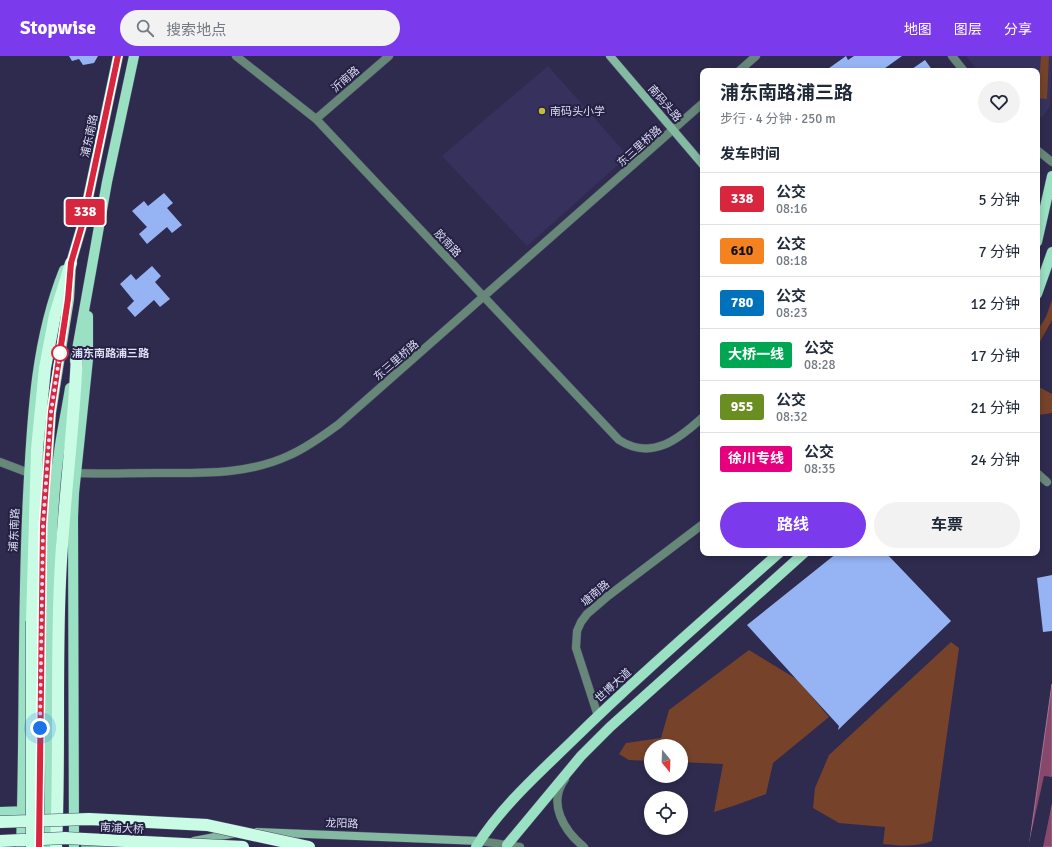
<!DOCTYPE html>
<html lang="zh">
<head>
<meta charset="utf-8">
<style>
	:root { --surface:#fff; --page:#f2f2f3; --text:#1f2937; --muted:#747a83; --line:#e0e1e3; --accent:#7c3aed }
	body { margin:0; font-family:Signika,"Noto Sans SC",sans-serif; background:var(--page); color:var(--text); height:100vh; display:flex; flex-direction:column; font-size:15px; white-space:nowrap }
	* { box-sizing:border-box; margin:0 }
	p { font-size:13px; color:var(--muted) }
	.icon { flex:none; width:22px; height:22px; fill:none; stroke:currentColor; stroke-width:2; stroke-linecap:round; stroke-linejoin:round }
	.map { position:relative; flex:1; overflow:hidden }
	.details { position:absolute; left:700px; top:12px; width:340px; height:488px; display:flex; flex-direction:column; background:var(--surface); border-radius:8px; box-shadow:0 2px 6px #0003 }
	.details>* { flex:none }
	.badge { padding:0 8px; border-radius:3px; font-size:14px; line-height:26px }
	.needle { width:26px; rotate:161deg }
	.controls { position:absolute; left:644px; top:683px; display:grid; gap:8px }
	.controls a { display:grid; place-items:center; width:44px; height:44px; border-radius:50%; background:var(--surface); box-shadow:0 2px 6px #0003; font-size:20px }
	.you { position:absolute; width:20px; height:20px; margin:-10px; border:3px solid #fff; border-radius:50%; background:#1a73e8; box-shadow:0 0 0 6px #1a73e833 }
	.map>.badge { position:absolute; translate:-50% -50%; box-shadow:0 0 0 2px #fff }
	h2 { padding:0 20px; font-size:15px; line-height:36px }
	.round { display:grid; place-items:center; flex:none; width:42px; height:42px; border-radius:21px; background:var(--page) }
	.headline { display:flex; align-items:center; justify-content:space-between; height:68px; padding:0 20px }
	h1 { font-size:19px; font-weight:700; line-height:30px }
	.primary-button { display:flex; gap:8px; margin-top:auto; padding:8px 20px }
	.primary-button a { flex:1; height:46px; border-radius:24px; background:var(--accent); color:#fff; font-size:16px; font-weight:700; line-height:46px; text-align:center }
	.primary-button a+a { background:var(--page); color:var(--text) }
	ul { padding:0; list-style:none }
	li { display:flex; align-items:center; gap:12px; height:52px; padding:0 20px; border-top:1px solid var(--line) }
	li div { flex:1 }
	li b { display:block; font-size:15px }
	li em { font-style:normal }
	li .badge { min-width:44px; font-weight:700; text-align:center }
	header { display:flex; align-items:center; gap:24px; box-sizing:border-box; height:56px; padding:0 20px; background:var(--accent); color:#fff }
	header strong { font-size:19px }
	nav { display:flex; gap:22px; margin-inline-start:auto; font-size:14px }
	.search { width:280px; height:36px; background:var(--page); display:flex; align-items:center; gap:10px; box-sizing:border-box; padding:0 14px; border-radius:22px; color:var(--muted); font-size:15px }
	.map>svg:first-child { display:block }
	.built { fill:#36325d }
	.green { fill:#76422a }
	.water { fill:#87486c; stroke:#a17595 }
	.pier { fill:#2e2b4f }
	.building { fill:#96b3f3 }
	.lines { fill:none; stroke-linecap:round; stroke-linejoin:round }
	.street-casing { stroke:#4a486a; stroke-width:9 }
	.secondary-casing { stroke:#4a486a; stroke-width:9 }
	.primary-casing { stroke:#4a486a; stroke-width:11 }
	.highway-casing { stroke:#4a486a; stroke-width:13 }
	.street { stroke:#678879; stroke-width:8 }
	.secondary { stroke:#84baa2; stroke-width:8 }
	.primary { stroke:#9ae0c2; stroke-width:10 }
	.highway { stroke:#cafbe5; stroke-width:12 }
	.highway-bridge-casing { stroke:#4a486a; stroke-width:13; stroke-linecap:butt }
	.highway-bridge { stroke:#cafbe5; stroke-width:12 }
	.line-casing { stroke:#fff; stroke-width:9 }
	.line { stroke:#d7263d; stroke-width:6 }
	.walk { stroke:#dedef5; stroke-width:4; stroke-dasharray:0 7.2 }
	.poi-dot { fill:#c4bc3d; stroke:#242144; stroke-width:1.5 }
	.stop-dot { fill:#fff; stroke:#d7263d; stroke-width:2 }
	.labels { text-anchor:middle; stroke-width:4; stroke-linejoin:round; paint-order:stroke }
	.street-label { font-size:11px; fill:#dedef5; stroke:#242144 }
	.poi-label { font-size:11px; fill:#dedef5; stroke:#242144; text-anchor:start }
	.stop-label { font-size:11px; font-weight:bold; fill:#dedef5; stroke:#242144; text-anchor:start }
</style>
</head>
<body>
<header>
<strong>Stopwise</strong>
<div class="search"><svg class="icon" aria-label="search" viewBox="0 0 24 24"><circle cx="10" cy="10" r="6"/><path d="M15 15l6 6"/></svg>搜索地点</div>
<nav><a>地图</a><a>图层</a><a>分享</a></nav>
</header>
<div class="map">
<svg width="1052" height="791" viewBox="0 0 1052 791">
	<rect width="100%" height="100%" fill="#2e2b4f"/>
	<path class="built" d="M 966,0 L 1052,0 L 1050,50 L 1043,60 L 1037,63 L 1037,15 L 978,15 Z
		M 548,10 L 628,100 L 527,190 L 442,100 Z"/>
	<path class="green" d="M 1041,0 L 1049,0 L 1047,43 L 1038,42 Z
		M 1052,244 L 1052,264 L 1037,291 L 1037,275 L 1046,261 Z
		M 1037,330 L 1052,338 L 1052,357 L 1039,359 L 1037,362 Z
		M 951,586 L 959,592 L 932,785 C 916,791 900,790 883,788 L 885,771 L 839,767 L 813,752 L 815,732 L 829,699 Z
		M 749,594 L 798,624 L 829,661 L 773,707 L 766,738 L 736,749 L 714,756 L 723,708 L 681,706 L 681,690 L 651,690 L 651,705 L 629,704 L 619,698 L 626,687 L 661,682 L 669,654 Z"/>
	<path class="water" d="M 1052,628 L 1052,791 L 1029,791 Z"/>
	<path class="pier" d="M 1044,720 L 1052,721 L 1052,747 L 1043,791 L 1028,791 Z"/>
	<path class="building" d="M 69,0 L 98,0 L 94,7 L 83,9 L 79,3 L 72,5 Z
		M 846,0 L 848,4 L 854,0 L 902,0 L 881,15 L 825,15 Z
		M 925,4 L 933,15 L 909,15 Z
		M 164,137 L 173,147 L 167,152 L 182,169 L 172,177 L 167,171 L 147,188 L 139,178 L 147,171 L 132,155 L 144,145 L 148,150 Z
		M 152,210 L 161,220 L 155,226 L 170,243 L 160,251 L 154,244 L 135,261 L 127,252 L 134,245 L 120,228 L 131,218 L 136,224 Z
		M 837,497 L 886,497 L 951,565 L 838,674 L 839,670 L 747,569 Z
		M 1052,519 L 1052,575 L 1043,576 L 1037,522 Z"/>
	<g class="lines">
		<g class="street-casing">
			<path id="street" d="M 236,0 L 316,63 L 619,384 C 652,405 679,383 703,361
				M 952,0 L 964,15
				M 739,15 L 756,0
				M 316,63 L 389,0
				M 1037,94 L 1052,106
				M 0,406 L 29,417
				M 76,417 C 103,418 129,417 155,417 C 201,417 248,419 290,399 C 308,391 324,379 339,368 L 703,47
				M 1037,417 L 1047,426
				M 598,660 L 576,592 L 577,575 L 581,566 L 587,558 L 608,540 L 703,468
				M 565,723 C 547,747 564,775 584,791
				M 480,785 L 520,791"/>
		</g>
		<g class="secondary-casing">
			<path id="secondary" d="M 610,0 L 703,109
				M 257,776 L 480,785
				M 194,785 L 236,777
				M 85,789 L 119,791"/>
		</g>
		<g class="primary-casing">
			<path id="primary" d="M 1037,186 L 1052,120
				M 1037,238 L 1052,196
				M 75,305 L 107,126 L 134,0
				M 0,756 L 29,755
				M 507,789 L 581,700 L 610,671 L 804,497
				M 21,791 C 25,674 22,557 28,440 C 32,364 35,286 64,214
				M 39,791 L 43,469 L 51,357 L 69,243 L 71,207 L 83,166 L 118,0
				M 49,791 C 52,711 48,632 50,552 C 51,498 52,443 60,389 C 63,370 67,351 70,332
				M 74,791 L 73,461 L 74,437 L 88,303 L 88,260
				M 476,791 C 500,752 537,719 570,687 C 637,621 708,560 779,497"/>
		</g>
		<g class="highway-casing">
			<path id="highway" d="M 32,565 L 37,393 L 45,312 L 55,259 L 71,207
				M 56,791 C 60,702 56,613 60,525 C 63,449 74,374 77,298"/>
		</g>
		<use href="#street" class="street"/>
		<use href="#secondary" class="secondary"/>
		<use href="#primary" class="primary"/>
		<use href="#highway" class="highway"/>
		<g class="highway-bridge-casing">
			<path id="highway-bridge" d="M 0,766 L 89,763 L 207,769 L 309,791
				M 0,785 L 65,782 L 243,791
				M 32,791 L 32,565"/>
		</g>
		<use href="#highway-bridge" class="highway-bridge"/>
	</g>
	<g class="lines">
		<g class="line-casing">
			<path id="line" d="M 39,791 L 43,469 L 51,356 L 68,243 L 71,207 L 83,166 L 118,0"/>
		</g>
		<use href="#line" class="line"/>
		<path class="walk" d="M 40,672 L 43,469 L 51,356 L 60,297"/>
	</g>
	<circle class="poi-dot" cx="542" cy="55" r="4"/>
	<circle class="stop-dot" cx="60" cy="297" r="8"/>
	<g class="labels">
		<g class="street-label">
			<text transform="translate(345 23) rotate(-41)" y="4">沂南路</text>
			<text transform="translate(665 47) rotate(49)" y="4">南码头路</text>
			<text transform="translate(89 80) rotate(-78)" y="4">浦东南路</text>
			<text transform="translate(639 90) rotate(-42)" y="4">东三里桥路</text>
			<text transform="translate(448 187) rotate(47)" y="4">胶南路</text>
			<text transform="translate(396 304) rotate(-41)" y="4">东三里桥路</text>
			<text transform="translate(14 474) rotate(-87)" y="4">浦东南路</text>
			<text transform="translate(595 537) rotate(-40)" y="4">塘南路</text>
			<text transform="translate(613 629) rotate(-42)" y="4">世博大道</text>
			<text transform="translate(342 767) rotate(2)" y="4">龙阳路</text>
			<text transform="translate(122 772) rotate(3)" y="4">南浦大桥</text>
		</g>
		<g class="poi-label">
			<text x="550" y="59">南码头小学</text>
		</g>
		<g class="stop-label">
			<text x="72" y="301">浦东南路浦三路</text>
		</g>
	</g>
</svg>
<div class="controls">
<a><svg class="needle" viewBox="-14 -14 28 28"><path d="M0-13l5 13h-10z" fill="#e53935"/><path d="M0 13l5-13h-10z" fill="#747a83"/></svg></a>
<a><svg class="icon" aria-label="locate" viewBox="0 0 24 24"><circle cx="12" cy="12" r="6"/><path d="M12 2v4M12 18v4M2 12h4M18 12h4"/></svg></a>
</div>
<div class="you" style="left:40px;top:672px"></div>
<b class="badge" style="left:85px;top:156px;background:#d7263d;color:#fff">338</b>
<section class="details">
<div class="headline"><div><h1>浦东南路浦三路</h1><p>步行 · 4 分钟 · 250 m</p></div><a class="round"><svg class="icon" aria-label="heart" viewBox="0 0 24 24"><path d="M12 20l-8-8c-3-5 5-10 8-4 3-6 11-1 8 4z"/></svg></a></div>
<h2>发车时间</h2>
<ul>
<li><span class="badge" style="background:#d7263d;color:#fff">338</span><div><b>公交</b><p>08:16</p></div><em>5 分钟</em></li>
<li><span class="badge" style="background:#f58220;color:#111">610</span><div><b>公交</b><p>08:18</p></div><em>7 分钟</em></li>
<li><span class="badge" style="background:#0072bc;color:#fff">780</span><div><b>公交</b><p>08:23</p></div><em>12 分钟</em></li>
<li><span class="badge" style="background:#00a651;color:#fff">大桥一线</span><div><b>公交</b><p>08:28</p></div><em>17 分钟</em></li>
<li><span class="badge" style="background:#6b8e23;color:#fff">955</span><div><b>公交</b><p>08:32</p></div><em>21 分钟</em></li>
<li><span class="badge" style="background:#e6007e;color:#fff">徐川专线</span><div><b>公交</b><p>08:35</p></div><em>24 分钟</em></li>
</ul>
<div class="primary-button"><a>路线</a><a>车票</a></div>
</section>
</div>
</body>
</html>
